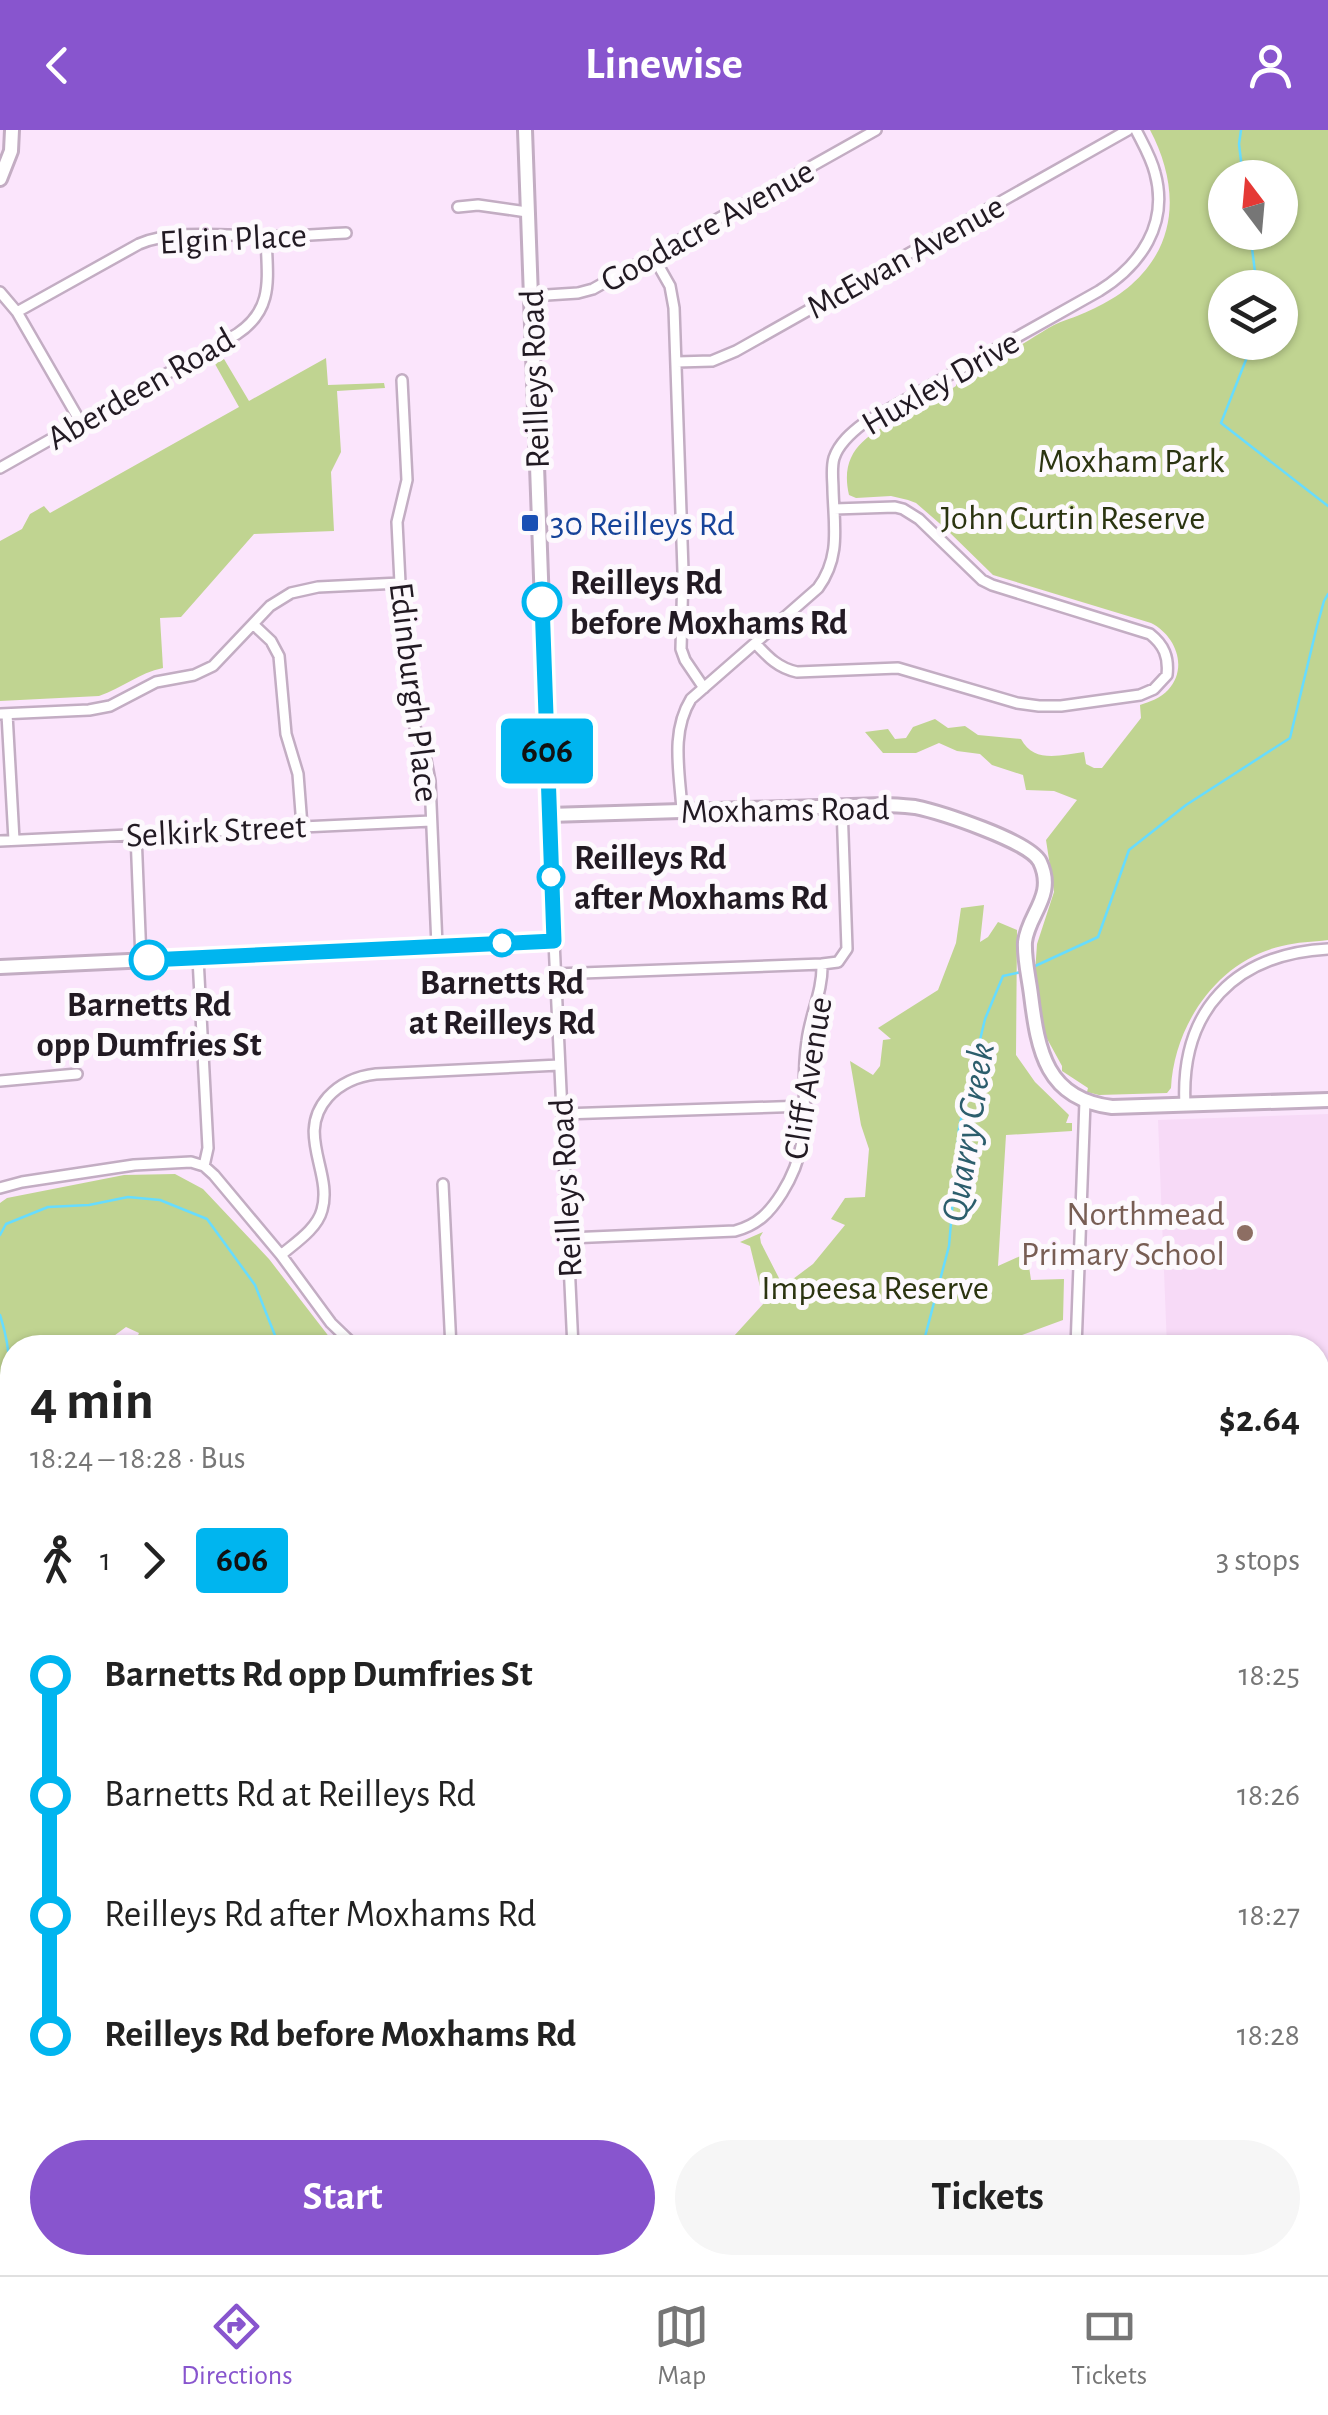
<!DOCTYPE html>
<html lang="en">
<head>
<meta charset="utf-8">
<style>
	:root { --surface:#fff; --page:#f6f6f6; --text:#222; --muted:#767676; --line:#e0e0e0; --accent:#8855ce }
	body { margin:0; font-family:"Alegreya Sans",sans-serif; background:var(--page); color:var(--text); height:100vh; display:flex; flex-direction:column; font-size:38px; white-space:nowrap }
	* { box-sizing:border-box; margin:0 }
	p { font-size:32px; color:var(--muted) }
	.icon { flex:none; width:55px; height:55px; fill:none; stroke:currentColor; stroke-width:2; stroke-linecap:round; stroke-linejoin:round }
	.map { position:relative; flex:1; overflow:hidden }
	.panel { position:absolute; left:0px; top:1205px; width:1330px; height:940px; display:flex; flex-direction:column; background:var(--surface); border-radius:40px 40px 0 0; box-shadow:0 2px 8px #0004 }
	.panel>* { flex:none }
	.badge { padding:0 20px; border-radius:8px; font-size:35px; line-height:65px }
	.needle { width:65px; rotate:344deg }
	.controls { position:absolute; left:1208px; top:30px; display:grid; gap:20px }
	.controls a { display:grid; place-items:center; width:90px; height:90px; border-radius:50%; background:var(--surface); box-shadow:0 2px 8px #0004; font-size:50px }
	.map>.badge { position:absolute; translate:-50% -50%; box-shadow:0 0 0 5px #fff }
	.legs { display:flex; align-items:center; gap:15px; height:110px; padding:0 30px; font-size:32px }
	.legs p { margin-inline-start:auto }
	.head { display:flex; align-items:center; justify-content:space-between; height:170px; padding:0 30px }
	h1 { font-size:55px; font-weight:700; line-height:75px }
	.action { display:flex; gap:20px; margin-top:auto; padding:20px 30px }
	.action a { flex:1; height:115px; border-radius:60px; background:var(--accent); color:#fff; font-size:40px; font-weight:700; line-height:115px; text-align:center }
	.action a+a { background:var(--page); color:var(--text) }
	ul { padding:0 30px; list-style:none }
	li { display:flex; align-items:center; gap:35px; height:120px; font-size:38px }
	li i { display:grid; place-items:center; width:15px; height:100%; margin:0 12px; background:currentColor }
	li i::after { content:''; width:25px; height:25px; margin:-12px; border:8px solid; border-radius:50%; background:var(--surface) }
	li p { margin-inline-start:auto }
	li:first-child i { background:linear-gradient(#0000 50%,currentColor 0) }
	li:last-child i { background:linear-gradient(currentColor 50%,#0000 0) }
	header { display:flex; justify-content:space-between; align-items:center; height:130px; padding:0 30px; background:var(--accent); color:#fff; font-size:45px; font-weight:700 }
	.tabs { display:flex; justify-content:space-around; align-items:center; height:140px; border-top:2px solid var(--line); background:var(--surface); font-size:28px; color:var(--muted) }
	.tabs a { display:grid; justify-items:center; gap:5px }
	.tabs .selected { color:var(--accent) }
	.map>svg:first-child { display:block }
	.built { fill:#f7daf7 }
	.green { fill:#c0d491; fill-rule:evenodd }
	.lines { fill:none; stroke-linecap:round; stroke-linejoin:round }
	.stream { stroke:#67dcfe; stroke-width:2.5 }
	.street-casing { stroke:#c3adc3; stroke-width:14 }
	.secondary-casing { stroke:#c3adc3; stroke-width:18 }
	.street { stroke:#fff; stroke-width:9 }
	.secondary { stroke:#fff; stroke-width:12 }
	.line-1-casing { stroke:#fff; stroke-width:22 }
	.line-1 { stroke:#00b5ef; stroke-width:15 }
	.transit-dot { fill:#1a4fb4; stroke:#fdf9fd; stroke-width:4 }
	.stop-1-dot { fill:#fff; stroke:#00b5ef; stroke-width:5 }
	.education-dot { fill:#8d6e63; stroke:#fdf9fd; stroke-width:4 }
	.labels { text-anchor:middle; stroke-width:10; stroke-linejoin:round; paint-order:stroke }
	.street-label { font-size:35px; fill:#221a23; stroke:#fdf9fd }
	.park-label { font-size:35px; fill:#2b3410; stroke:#fdf9fd }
	.transit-label { font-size:35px; fill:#164399; stroke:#fdf9fd; text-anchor:start }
	.stop-label { font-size:35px; font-weight:bold; fill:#221a23; stroke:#fdf9fd; text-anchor:start }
	.education-label { font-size:35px; fill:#785e54; stroke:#fdf9fd; text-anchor:end }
	.water-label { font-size:38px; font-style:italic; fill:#2c5d6c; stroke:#fdf9fd }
</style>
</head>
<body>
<header><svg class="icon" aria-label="back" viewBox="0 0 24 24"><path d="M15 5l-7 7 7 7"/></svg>Linewise<svg class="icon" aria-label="person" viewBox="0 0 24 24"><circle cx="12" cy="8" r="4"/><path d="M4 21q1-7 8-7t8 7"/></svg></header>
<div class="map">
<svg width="1328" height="2145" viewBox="0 0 1328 2145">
	<rect width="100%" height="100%" fill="#fbe5fc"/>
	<path class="built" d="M 1328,984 L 1328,1269 L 1318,1269 L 1318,1218 L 1167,1217 L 1158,990 Z"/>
	<path class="green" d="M 1150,0 L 1328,0 L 1328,810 C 1313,812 1297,812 1282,816 C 1218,830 1174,895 1171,958 L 1167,963 L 1099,965 L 1087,962 L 1088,958 L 1062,941 L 1062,936 L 1045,905 L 1035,843 L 1037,814 L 1054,762 L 1046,710 L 1077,670 L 1054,661 L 1026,660 L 1023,645 L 992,635 L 980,624 L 957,621 L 939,613 L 916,623 L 883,623 L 865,602 L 888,599 L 895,609 L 906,608 L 913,597 L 935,589 L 948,598 L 965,596 L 978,605 L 1021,609 C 1034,634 1061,625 1084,622 L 1086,634 L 1094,638 L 1102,638 L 1141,588 L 1140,575 C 1149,572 1161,568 1168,560 C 1189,537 1175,505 1151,493 L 993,445 L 946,399 L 916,373 L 908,370 L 891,366 L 856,368 L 849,365 C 839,322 866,305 900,288 C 919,279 938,267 956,256 L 956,250 L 1021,220 L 1019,216 C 1034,208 1050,195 1066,190 C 1084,184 1113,171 1131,155 C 1180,112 1178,53 1150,0 ZM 1225,48 L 1280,48 L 1280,102 L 1225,102 ZM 1225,158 L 1280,158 L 1280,212 L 1225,212 Z
		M 326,228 L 328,255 L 384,253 L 385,258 L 337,261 L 341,322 L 331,342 L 334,401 L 254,404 L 181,487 L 160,488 L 163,538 C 139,543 122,558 99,566 L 0,571 L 0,411 L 22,399 L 30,384 L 44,376 L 50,383 L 239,277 L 215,234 L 224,229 L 249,271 Z
		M 984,775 L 980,812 L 988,807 L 998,792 L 1017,800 L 1016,925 L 1035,952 L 1069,985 L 1066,993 L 1072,993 L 1072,1001 L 1006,1005 L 998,1136 L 1027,1123 L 1031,1150 L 1064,1149 L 1063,1190 L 1011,1209 L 1012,1214 L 1008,1217 L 724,1217 L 764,1173 L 750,1116 L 740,1112 L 763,1102 L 760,1107 L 761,1113 L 782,1154 L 785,1155 L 813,1134 L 845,1095 L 831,1089 L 845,1068 L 865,1067 L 869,1019 L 861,995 L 850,931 L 873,945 L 880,936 L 883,910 L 891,909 L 878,898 L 938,860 L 956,813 L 961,778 Z
		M 175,1044 L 203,1059 L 269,1129 L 337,1217 L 133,1217 L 139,1203 L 126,1197 L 99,1217 L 12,1218 L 12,1448 L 6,1447 L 0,1436 L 0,1073 L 7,1068 L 124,1045 Z
		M 1065,2133 L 1181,2133 L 1181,2145 L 1059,2145 Z"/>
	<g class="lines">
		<path class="stream" d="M 1241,0 L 1239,14 L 1243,48
			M 1250,102 L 1257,158
			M 1253,212 L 1221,293 L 1328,376
			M 1033,837 L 1098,807 L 1129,720 L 1186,675 L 1290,608 L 1317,496 L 1324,471 L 1328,464
			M 0,1105 L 6,1094 L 48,1077 L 89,1075 L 128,1067 L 160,1070 L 207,1089 L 255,1155 L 280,1218
			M 0,1185 C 8,1210 14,1239 4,1264 L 0,1265
			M 922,1218 L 949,1116 L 959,998 L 985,889 L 1003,846 L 1021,842
			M 1113,2145 L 1113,2132"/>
		<g class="street-casing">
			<path id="street" d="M 458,77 L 478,75 L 527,82
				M 653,126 L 670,156 L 674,178 L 683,441 L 681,519 L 685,530 L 704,558
				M 0,162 L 17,182 L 81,293
				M 531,166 L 578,163 L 593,159 L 876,0
				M 17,182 L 139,114 C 173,99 229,106 266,106 C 292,107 319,104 346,103
				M 677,232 L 712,231 L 736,221 L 1128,0
				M 402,250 L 407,350 L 397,392 L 400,453 L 414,594 L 426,630 L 430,651 L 437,816
				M 0,338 L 237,204 C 275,179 267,147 266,106
				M 253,494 L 271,511 L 279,526 L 286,604 L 298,644 L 302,696
				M 755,513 C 768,527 778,538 797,542 L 898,538 L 1017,573 L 1039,576 L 1061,576 L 1140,565 L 1154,559 L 1167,545 C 1169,527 1164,515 1150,504 L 992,455 L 982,450 L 919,389 L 903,379 L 895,377 L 834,379
				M 0,584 L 89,580 L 110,576 L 156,552 L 194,545 L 213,536 L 270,476 L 291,463 L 318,457 L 400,453
				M 7,584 L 14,710
				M 682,681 C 680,643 670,603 691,569 L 818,458 C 841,427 834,396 833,360 C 833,350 831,338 834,328 C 839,313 852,302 864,293 L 1099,161 C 1141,135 1169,94 1155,43 C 1151,27 1143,14 1136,0
				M 136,704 L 141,830
				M 0,711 L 431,691
				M 554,811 L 573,1218
				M 198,828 L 208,1018 L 204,1036
				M 555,844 L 822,834
				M 0,951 L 77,944
				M 1185,975 C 1180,880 1235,824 1328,819
				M 562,984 L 806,976
				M 443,1054 L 451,1218
				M 0,1058 L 22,1052 L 134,1035 L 191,1032 L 204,1036 L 214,1045 L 281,1125 L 331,1193 L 357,1218
				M 568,1108 L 735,1101 C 758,1095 770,1082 782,1063 C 817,1007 798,969 807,911 C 810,885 823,861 822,834 L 838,832 L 847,819 L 842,676
				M 281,1125 C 295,1113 317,1099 322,1080 C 333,1042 295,1004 328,967 C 341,953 358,946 376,944 L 559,935
				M 1076,1218 L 1085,971
				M 1318,1291 L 1328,1286
				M 0,1459 L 12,1456
				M 0,1479 L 12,1482
				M 1318,1506 L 1328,1500
				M 1318,1873 L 1328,1884
				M 1318,1983 L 1328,1973
				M 212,2132 L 218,2145
				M 634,2132 L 641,2145
				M 775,2132 L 782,2145
				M 919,2132 L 925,2145
				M 1012,2132 L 1012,2145
				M 1251,2132 L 1253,2145
				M 420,2145 L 431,2132"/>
		</g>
		<g class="secondary-casing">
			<path id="secondary" d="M 0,49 L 11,21 L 12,0
				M 549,685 L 884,675 C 895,675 905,676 915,677 C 939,682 1030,711 1040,732 C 1056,766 1028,784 1025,812 C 1024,829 1029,848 1031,865 C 1038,921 1046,969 1112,977 L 1328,970
				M 0,837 L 554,811 L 525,0
				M 1318,1680 L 1328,1674
				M 126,2145 L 150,2132"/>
		</g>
		<use href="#street" class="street"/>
		<use href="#secondary" class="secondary"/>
	</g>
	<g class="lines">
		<g class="line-1-casing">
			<path id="line-1" d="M 149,830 L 554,811 L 542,472"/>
		</g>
		<use href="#line-1" class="line-1"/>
	</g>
	<rect class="transit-dot" x="520" y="383" width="20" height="20" rx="5"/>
	<g class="stop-1-dot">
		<circle cx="542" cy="472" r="18"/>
		<circle cx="551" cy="747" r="12"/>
		<circle cx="502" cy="813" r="12"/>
		<circle cx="149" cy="830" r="18"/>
	</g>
	<circle class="education-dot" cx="1245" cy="1103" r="10"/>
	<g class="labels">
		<g class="street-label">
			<text transform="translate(707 95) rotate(-29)" y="12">Goodacre Avenue</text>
			<text transform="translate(233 108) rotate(-3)" y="12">Elgin Place</text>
			<text transform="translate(905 126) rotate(-29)" y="12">McEwan Avenue</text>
			<text transform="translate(534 249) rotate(-92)" y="12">Reilleys Road</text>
			<text transform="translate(940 252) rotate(-30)" y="12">Huxley Drive</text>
			<text transform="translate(140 258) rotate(-30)" y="12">Aberdeen Road</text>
			<text transform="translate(415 562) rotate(83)" y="12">Edinburgh Place</text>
			<text transform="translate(785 679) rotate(-1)" y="12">Moxhams Road</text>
			<text transform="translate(216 700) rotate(-3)" y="12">Selkirk Street</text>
			<text transform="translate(807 948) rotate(-81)" y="12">Cliff Avenue</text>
			<text transform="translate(565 1058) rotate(-93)" y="12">Reilleys Road</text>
		</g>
		<g class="park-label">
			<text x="1131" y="342">Moxham Park</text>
			<text x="1073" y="399">John Curtin Reserve</text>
			<text x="875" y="1169">Impeesa Reserve</text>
		</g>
		<g class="transit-label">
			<text x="550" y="405">30 Reilleys Rd</text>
		</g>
		<g class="stop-label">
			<text x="570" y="464">Reilleys Rd<tspan x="570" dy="40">before Moxhams Rd</tspan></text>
			<text x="574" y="739">Reilleys Rd<tspan x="574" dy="40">after Moxhams Rd</tspan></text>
			<text x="502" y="864" text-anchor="middle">Barnetts Rd<tspan x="502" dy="40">at Reilleys Rd</tspan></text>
			<text x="149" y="886" text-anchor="middle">Barnetts Rd<tspan x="149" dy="40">opp Dumfries St</tspan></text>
		</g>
		<g class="education-label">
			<text x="1225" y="1095">Northmead<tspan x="1225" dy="40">Primary School</tspan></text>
		</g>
		<g class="water-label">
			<text transform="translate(967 1002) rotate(-81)" y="13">Quarry Creek</text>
		</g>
	</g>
</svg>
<div class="controls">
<a><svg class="needle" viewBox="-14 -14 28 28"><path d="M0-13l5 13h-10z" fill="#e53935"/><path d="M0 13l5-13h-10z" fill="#767676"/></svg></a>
<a><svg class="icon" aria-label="layers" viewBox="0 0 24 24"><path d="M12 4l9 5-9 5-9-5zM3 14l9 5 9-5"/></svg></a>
</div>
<b class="badge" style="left:547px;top:621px;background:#00b5ef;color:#111">606</b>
<section class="panel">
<div class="head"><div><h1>4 min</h1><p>18:24 – 18:28 · Bus</p></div><b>$2.64</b></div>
<div class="legs"><svg class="icon" aria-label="walk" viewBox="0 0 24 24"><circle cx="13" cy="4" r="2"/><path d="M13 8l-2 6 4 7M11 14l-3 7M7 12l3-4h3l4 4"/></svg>1<svg class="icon" aria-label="forward" viewBox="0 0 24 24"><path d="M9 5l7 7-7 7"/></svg><b class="badge" style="background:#00b5ef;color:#111">606</b><p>3 stops</p></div>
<ul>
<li><i style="color:#00b5ef"></i><b>Barnetts Rd opp Dumfries St</b><p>18:25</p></li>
<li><i style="color:#00b5ef"></i><span>Barnetts Rd at Reilleys Rd</span><p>18:26</p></li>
<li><i style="color:#00b5ef"></i><span>Reilleys Rd after Moxhams Rd</span><p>18:27</p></li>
<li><i style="color:#00b5ef"></i><b>Reilleys Rd before Moxhams Rd</b><p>18:28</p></li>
</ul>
<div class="action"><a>Start</a><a>Tickets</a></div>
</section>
</div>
<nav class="tabs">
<a class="selected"><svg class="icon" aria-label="directions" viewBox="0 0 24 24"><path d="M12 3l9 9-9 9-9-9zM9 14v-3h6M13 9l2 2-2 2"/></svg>Directions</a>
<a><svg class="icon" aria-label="map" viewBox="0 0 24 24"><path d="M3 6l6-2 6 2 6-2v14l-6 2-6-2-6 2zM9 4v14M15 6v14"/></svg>Map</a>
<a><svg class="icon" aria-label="tickets" viewBox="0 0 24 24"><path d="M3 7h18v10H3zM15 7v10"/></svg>Tickets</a>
</nav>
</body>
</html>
